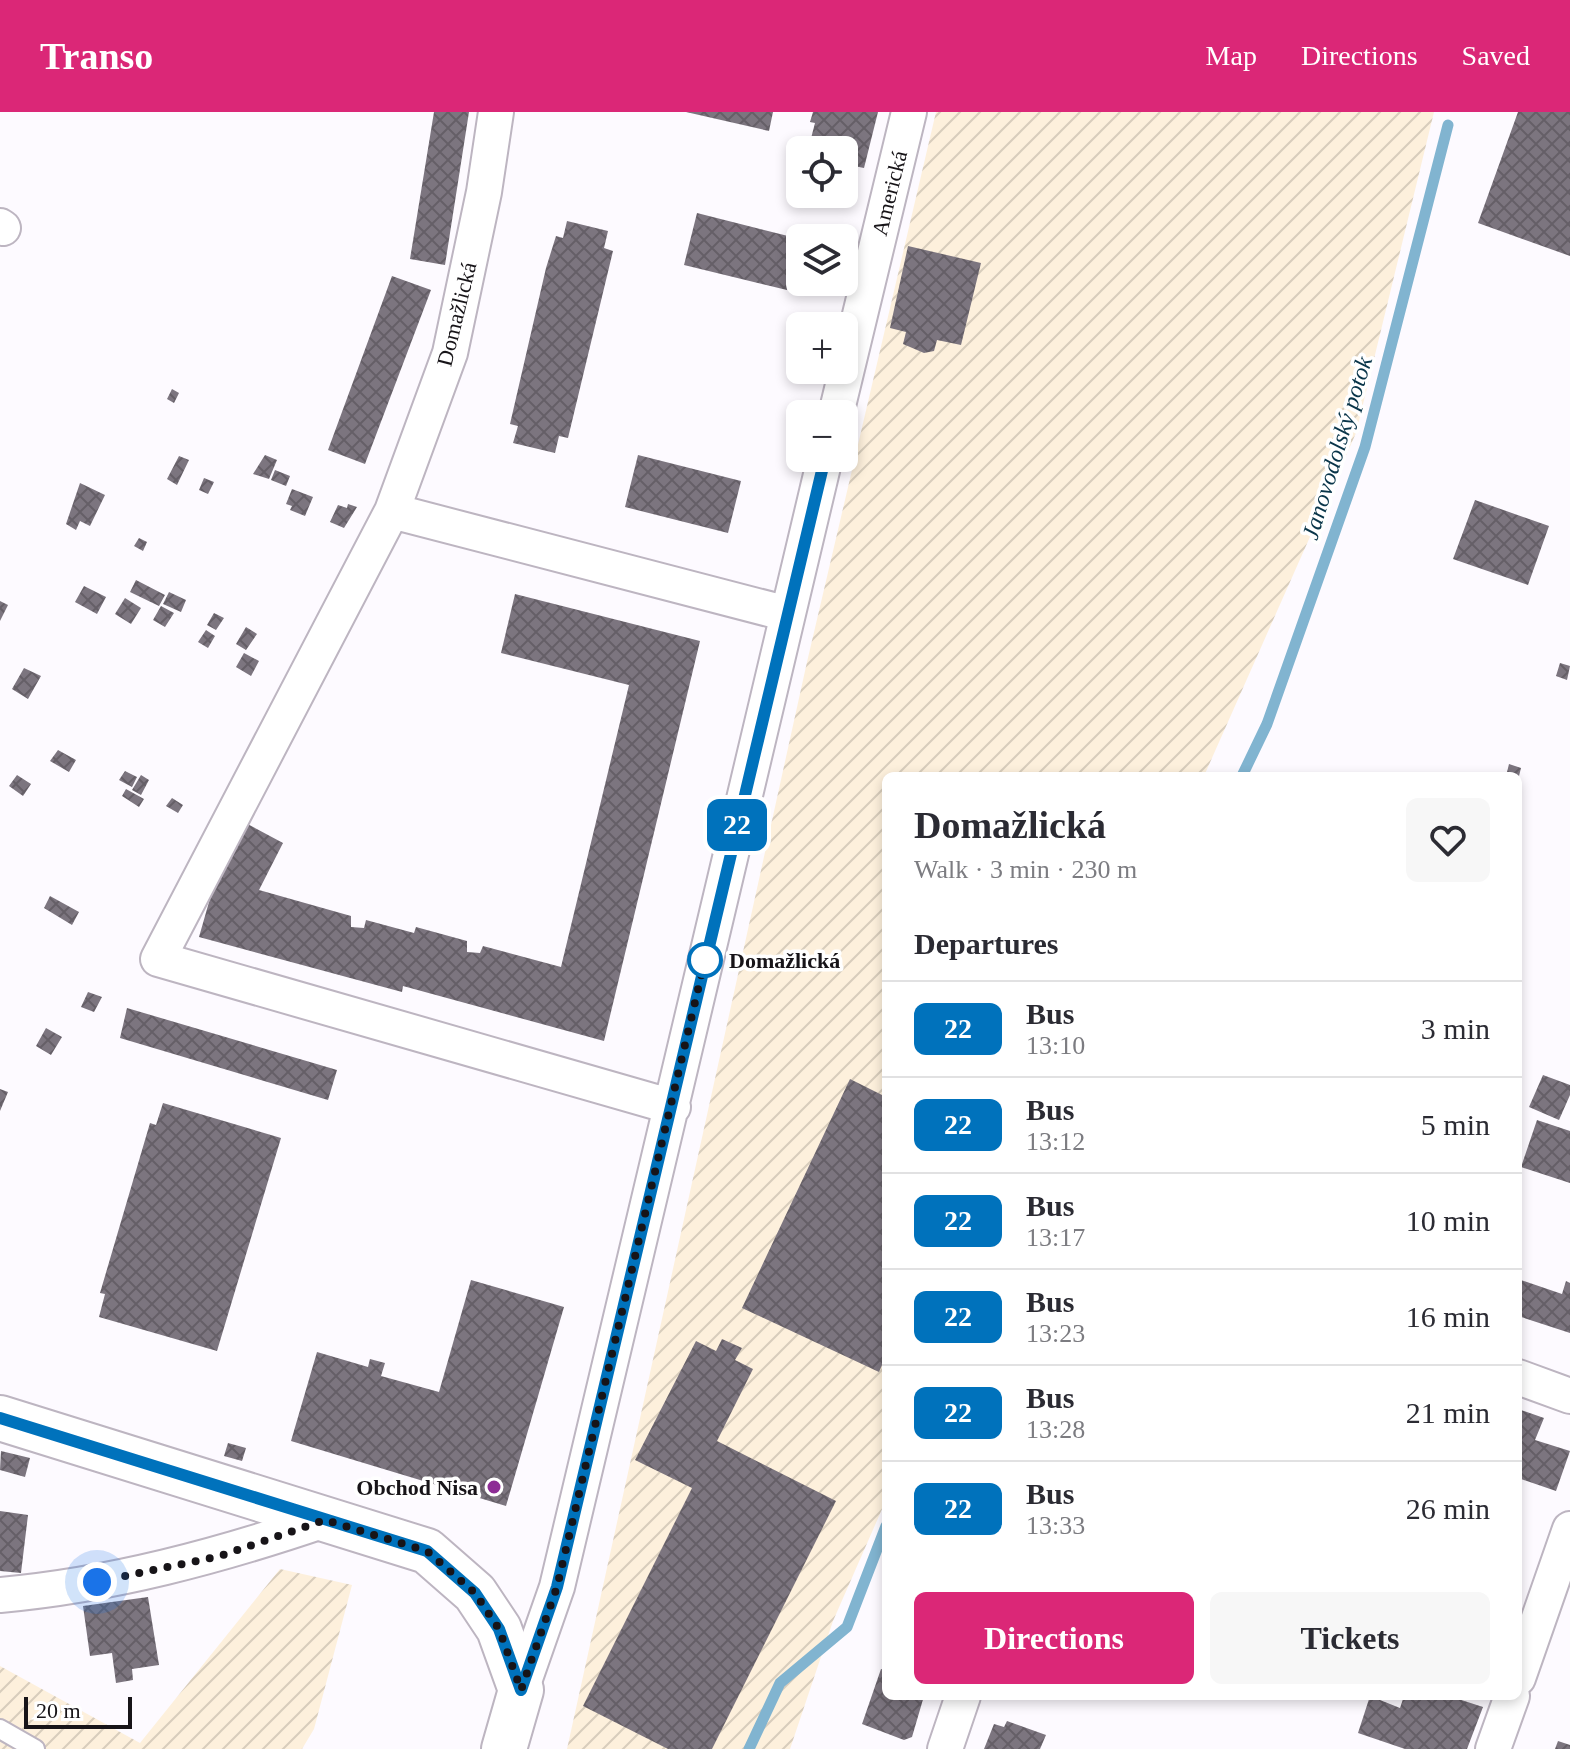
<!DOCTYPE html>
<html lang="en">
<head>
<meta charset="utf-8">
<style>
	:root { --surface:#fff; --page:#f7f7f7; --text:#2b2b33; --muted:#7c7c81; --line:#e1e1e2; --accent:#db2777 }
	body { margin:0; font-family:"Times New Roman",serif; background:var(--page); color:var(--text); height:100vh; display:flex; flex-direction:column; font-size:30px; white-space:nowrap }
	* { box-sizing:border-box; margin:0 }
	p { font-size:26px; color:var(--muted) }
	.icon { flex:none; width:44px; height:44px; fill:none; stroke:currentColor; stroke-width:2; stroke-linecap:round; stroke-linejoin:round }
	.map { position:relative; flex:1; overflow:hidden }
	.details { position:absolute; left:882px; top:660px; width:640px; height:928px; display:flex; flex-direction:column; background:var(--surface); border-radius:12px; box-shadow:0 4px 12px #0003 }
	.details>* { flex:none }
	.badge { padding:0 16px; border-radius:12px; font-size:28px; line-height:52px }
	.controls { position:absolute; left:786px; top:24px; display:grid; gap:16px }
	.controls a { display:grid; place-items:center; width:72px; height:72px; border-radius:12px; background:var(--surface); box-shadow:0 4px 12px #0003; font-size:40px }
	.scale { position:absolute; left:24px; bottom:20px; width:108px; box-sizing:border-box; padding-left:8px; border:4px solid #171418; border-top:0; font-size:22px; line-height:28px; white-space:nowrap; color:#171418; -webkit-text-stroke:6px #fff; paint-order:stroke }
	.you { position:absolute; width:40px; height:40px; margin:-20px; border:6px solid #fff; border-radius:50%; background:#1a73e8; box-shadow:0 0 0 12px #1a73e833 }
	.map>.badge { position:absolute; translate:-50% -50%; box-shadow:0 0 0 4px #fff }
	h2 { padding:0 32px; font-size:30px; line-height:72px }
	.round { display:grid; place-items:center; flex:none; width:84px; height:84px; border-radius:12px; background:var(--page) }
	.headline { display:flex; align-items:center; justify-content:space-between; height:136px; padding:0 32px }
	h1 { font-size:38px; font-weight:800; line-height:60px }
	.button { display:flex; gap:16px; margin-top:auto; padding:16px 32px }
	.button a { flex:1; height:92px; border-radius:12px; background:var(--accent); color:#fff; font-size:32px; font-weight:800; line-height:92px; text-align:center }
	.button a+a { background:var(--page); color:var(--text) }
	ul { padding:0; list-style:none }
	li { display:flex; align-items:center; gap:24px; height:96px; padding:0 32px; border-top:2px solid var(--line) }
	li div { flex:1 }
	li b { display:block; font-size:30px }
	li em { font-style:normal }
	li .badge { min-width:88px; font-weight:700; text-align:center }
	header { display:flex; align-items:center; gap:48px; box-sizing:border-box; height:112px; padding:0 40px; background:var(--accent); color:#fff }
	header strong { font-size:38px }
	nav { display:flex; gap:44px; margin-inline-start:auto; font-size:28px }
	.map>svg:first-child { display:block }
	.industrial { fill:url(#industrial-furrows) }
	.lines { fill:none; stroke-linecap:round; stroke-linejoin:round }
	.stream { stroke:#81b4d0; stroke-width:11 }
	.building { fill:url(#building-cross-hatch) }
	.lane-casing { stroke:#bdb5c1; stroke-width:22 }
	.street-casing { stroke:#bdb5c1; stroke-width:38 }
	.secondary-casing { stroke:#bdb5c1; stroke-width:48 }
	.lane { stroke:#fff; stroke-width:18 }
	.street { stroke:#fff; stroke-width:34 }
	.secondary { stroke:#fff; stroke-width:44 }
	.line-casing { stroke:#fff; stroke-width:18 }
	.line { stroke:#0072bc; stroke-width:12 }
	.walk { stroke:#171418; stroke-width:8; stroke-dasharray:0 14.4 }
	.stop-dot { fill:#fff; stroke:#0072bc; stroke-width:4 }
	.poi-dot { fill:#8d2c95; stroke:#fff; stroke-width:3 }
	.labels { text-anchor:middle; stroke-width:7; stroke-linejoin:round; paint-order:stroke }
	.street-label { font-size:22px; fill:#171418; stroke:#fff }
	.stop-label { font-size:22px; font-weight:bold; fill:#171418; stroke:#fff; text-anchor:start }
	.poi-label { font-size:22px; font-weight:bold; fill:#171418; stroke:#fff; text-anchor:end }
	.water-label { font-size:24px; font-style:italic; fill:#093549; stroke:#fff }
</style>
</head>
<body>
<header>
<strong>Transo</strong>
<nav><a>Map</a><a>Directions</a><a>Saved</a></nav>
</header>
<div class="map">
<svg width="1570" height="1637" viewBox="0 0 1570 1637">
	<defs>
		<pattern id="industrial-furrows" width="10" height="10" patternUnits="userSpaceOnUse" patternTransform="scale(2)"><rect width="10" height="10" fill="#fdf0dc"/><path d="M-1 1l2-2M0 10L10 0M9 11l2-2" fill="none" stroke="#d8cdbc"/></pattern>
		<pattern id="building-cross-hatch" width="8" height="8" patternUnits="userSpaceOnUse" patternTransform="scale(2)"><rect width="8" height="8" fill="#7c757f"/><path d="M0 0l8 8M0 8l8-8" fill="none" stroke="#655f67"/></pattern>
	</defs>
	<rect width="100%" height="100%" fill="#fdfaff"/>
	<path class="industrial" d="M 936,0 L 1434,0 L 1356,321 L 1204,664 L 886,664 L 886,1388 L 833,1509 L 790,1637 L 567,1637 L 807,550 Z
		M 280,1457 L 352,1473 L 314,1617 L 302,1637 L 0,1637 L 0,1554 L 140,1631 Z"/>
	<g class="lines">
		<path class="stream" d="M 1242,664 L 1267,612 L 1365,335 L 1448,13
			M 749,1637 L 780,1571 L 847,1515 L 886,1414"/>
	</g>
	<path class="building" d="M 434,0 L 469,0 L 445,153 L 410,147 Z
		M 686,0 L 773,0 L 769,19 Z
		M 813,0 L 878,0 L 864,56 L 844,52 L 844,38 L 808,38 L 815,11 L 810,10 Z
		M 1518,0 L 1570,0 L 1570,144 L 1478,111 Z
		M 697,101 L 800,127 L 787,178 L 684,153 Z
		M 567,109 L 608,119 L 604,136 L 613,139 L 568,326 L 559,324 L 555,341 L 513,331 L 518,314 L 510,312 L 546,156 L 556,124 L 563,126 Z
		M 908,134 L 981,151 L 961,233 L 937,228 L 934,239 L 924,241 L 903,232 L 906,220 L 890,216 Z
		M 392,164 L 431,178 L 365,352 L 328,338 Z
		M 172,277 L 179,281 L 174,291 L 167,287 Z
		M 265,343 L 277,348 L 269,367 L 253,362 Z
		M 638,343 L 741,369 L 728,421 L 625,395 Z
		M 179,344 L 189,348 L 177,373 L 167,367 Z
		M 275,358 L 290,364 L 286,374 L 271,368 Z
		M 204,366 L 214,370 L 208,382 L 199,378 Z
		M 80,371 L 105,383 L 90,414 L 80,409 L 76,418 L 66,412 Z
		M 292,377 L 313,385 L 305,404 L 290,398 L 292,394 L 286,392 Z
		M 1475,388 L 1549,414 L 1528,473 L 1453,447 Z
		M 348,392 L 357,395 L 344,416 L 330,410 L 338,393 L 347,396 Z
		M 139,426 L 147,430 L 143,439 L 134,434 Z
		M 136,468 L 165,483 L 159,494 L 130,480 Z
		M 84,474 L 106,485 L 97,502 L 75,490 Z
		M 169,480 L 186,488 L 181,500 L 163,492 Z
		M 515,482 L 700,529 L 604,929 L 403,874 L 402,880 L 199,825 L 211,783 L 204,779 L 240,708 L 283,731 L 259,778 L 351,804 L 351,815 L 364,816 L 366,808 L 414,821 L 416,815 L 467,829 L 467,840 L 480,841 L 483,834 L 561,855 L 629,573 L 501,541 Z
		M 125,486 L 141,496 L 131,512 L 115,502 Z
		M 0,489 L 8,493 L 0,509 Z
		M 161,494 L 174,501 L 165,515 L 153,508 Z
		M 214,501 L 224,506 L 216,518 L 207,513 Z
		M 246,515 L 257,522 L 246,538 L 236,532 Z
		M 206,518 L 215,524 L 208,536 L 198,530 Z
		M 244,541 L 259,549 L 251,564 L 236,555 Z
		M 1560,551 L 1570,554 L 1567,568 L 1556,564 Z
		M 24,556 L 41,564 L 28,587 L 12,577 Z
		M 58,638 L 76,648 L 69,660 L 50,649 Z
		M 1509,652 L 1521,656 L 1519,664 L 1506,664 Z
		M 125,659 L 137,665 L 132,675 L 119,668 Z
		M 17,663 L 31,672 L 23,684 L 9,674 Z
		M 141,663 L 149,668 L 141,683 L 132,678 Z
		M 126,677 L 144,687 L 139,695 L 122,684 Z
		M 172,686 L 183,693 L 178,701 L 166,694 Z
		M 50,784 L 79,800 L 72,813 L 44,796 Z
		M 88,880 L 102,885 L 94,900 L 81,895 Z
		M 127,896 L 337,958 L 328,988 L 120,926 Z
		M 46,916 L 62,925 L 51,943 L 36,934 Z
		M 1543,963 L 1570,973 L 1570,983 L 1559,1008 L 1529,995 Z
		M 850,967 L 886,985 L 886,1244 L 879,1260 L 742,1196 Z
		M 0,977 L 8,980 L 0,999 Z
		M 163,991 L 281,1026 L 217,1239 L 99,1205 L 105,1182 L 100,1181 L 150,1011 L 156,1013 Z
		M 1537,1008 L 1570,1019 L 1570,1071 L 1521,1055 Z
		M 1518,1167 L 1562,1182 L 1566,1169 L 1570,1171 L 1570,1221 L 1518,1204 Z
		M 471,1168 L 564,1195 L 506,1394 L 291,1329 L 317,1240 L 368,1255 L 370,1247 L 385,1251 L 381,1264 L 439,1280 Z
		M 722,1227 L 742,1236 L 735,1248 L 753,1257 L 717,1329 L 836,1389 L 712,1637 L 668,1637 L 583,1594 L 692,1376 L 635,1348 L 696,1229 L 716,1239 Z
		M 1518,1297 L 1544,1306 L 1535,1328 L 1570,1339 L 1556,1379 L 1518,1366 Z
		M 228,1331 L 246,1336 L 242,1349 L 224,1344 Z
		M 1,1339 L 30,1346 L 25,1365 L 0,1358 Z
		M 0,1399 L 28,1403 L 21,1461 L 0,1459 Z
		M 148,1485 L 159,1553 L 132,1557 L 133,1568 L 116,1571 L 112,1541 L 90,1544 L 83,1494 Z
		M 881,1557 L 886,1558 L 886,1584 L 924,1584 L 912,1625 L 904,1628 L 862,1612 Z
		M 1370,1584 L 1400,1596 L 1404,1584 L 1449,1584 L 1483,1595 L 1467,1637 L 1405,1637 L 1358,1621 Z
		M 1007,1609 L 1046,1623 L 1040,1637 L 984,1637 L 994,1612 L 1004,1615 Z
		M 1558,1629 L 1570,1633 L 1570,1637 L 1555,1637 Z"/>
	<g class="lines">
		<g class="lane-casing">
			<path id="lane" d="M 0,1617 L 35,1637"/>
		</g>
		<g class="street-casing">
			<path id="street" d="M 496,0 L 484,80 L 450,241 L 392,399 L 158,847 L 673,995
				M 0,114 L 3,116
				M 836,302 L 909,0
				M 392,399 L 788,502
				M 1518,1265 L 1570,1284
				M 0,1483 C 112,1473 219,1444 325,1408
				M 1518,1566 L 1570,1417
				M 521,1578 L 557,1475 L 825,346
				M 945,1637 L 963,1584
				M 1493,1637 L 1512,1584"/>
		</g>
		<g class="secondary-casing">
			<path id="secondary" d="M 0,1306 L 427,1439 L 475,1481 L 499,1517 L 521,1578 L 504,1637"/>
		</g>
		<use href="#lane" class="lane"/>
		<use href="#street" class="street"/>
		<use href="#secondary" class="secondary"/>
	</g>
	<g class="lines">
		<g class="line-casing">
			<path id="line" d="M 0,1306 L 427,1439 L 475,1481 L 499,1517 L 521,1578 L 557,1475 L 825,346"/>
		</g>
		<use href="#line" class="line"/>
		<path class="walk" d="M 97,1470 L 220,1444 L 325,1408 L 427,1439 L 475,1481 L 499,1517 L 521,1578 L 557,1475 L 705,848"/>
	</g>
	<circle class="stop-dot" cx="705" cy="848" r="16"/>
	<circle class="poi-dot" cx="494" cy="1375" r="8"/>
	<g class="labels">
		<g class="street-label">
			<text transform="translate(889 81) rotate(-76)" y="8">Americká</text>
			<text transform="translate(456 202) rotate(-76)" y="8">Domažlická</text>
		</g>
		<g class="stop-label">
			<text x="729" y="856">Domažlická</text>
		</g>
		<g class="poi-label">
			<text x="478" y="1383">Obchod Nisa</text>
		</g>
		<g class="water-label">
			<text transform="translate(1337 336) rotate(-73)" y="8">Janovodolský potok</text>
		</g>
	</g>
</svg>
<div class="controls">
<a><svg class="icon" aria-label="locate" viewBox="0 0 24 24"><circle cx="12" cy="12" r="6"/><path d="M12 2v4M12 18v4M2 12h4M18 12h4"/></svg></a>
<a><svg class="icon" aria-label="layers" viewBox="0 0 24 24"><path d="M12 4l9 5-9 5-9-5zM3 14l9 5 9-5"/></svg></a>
<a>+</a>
<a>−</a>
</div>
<div class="scale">20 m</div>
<div class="you" style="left:97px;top:1470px"></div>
<b class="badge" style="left:737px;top:713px;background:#0072bc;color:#fff">22</b>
<section class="details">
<div class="headline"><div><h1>Domažlická</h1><p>Walk · 3 min · 230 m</p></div><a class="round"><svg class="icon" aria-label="heart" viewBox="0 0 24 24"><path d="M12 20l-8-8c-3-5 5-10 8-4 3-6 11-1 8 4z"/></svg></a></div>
<h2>Departures</h2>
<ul>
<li><span class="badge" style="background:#0072bc;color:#fff">22</span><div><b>Bus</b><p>13:10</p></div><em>3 min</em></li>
<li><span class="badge" style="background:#0072bc;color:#fff">22</span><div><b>Bus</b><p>13:12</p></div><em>5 min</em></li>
<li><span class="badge" style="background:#0072bc;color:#fff">22</span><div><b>Bus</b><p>13:17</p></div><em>10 min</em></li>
<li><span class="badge" style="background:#0072bc;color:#fff">22</span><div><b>Bus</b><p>13:23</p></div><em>16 min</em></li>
<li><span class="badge" style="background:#0072bc;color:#fff">22</span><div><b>Bus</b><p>13:28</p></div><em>21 min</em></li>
<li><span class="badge" style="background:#0072bc;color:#fff">22</span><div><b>Bus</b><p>13:33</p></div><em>26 min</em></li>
</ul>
<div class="button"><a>Directions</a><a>Tickets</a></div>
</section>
</div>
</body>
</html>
